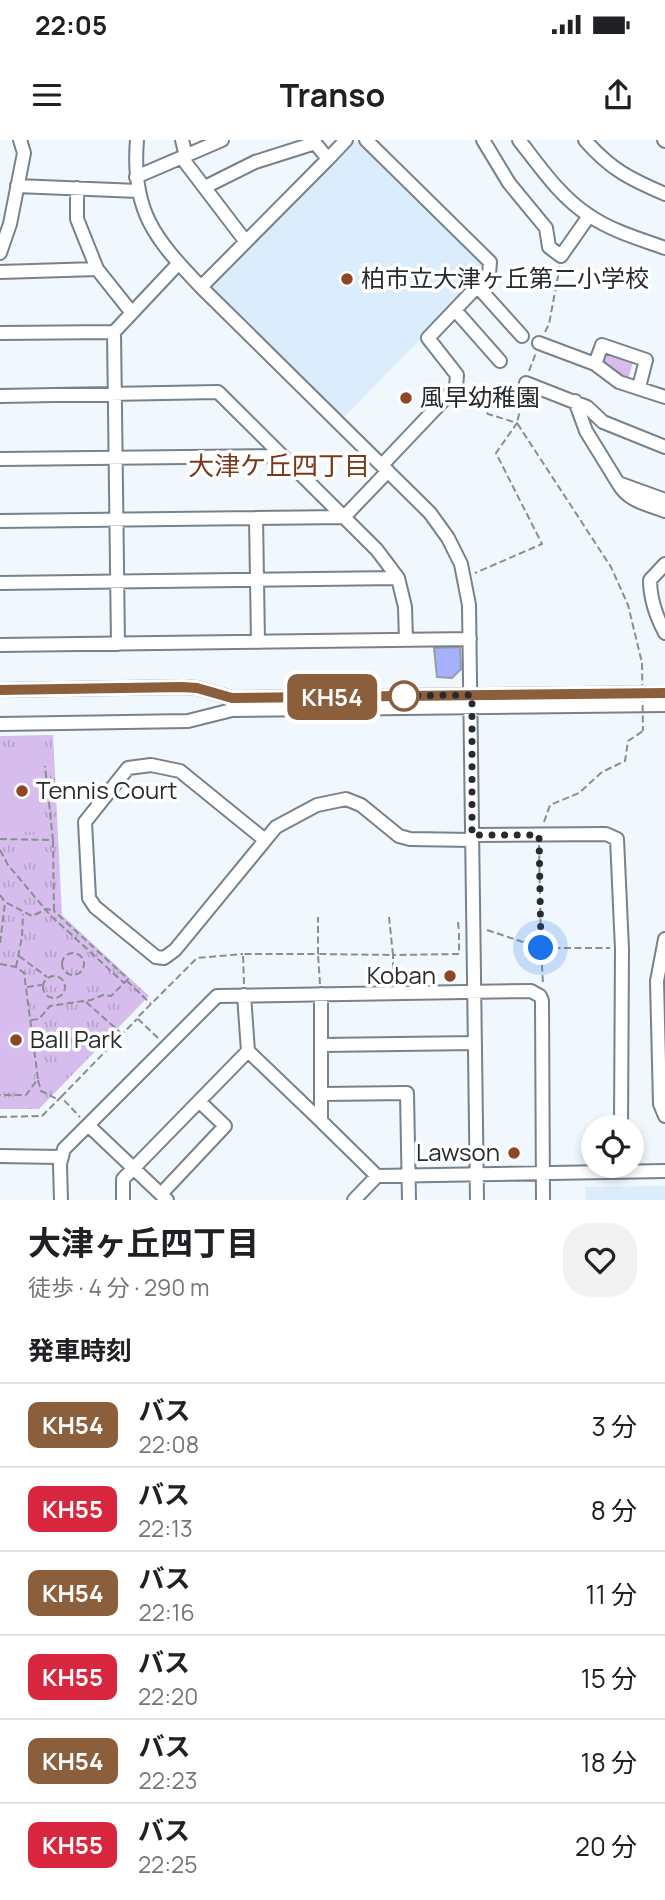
<!DOCTYPE html>
<html lang="ja">
<head>
<meta charset="utf-8">
<style>
	:root { --surface:#fff; --page:#f2f2f2; --text:#202124; --muted:#757577; --line:#e0e0e0 }
	body { margin:0; font-family:Manrope,"Noto Sans JP",sans-serif; background:var(--page); color:var(--text); height:100vh; display:flex; flex-direction:column; font-size:26px; white-space:nowrap }
	* { box-sizing:border-box; margin:0 }
	p { font-size:23px; color:var(--muted) }
	.icon { flex:none; width:38px; height:38px; fill:none; stroke:currentColor; stroke-width:2; stroke-linecap:round; stroke-linejoin:round }
	.map { position:relative; height:1060px; overflow:hidden }
	.details { display:flex; flex-direction:column; background:var(--surface); flex:1 }
	.details>* { flex:none }
	.badge { padding:0 14px; border-radius:10px; font-size:24px; line-height:46px }
	.tools { position:absolute; left:581px; top:975px; display:grid; gap:14px }
	.tools a { display:grid; place-items:center; width:63px; height:63px; border-radius:50%; background:var(--surface); box-shadow:0 4px 10px #0003; font-size:35px }
	.you { position:absolute; width:35px; height:35px; margin:-18px; border:5px solid #fff; border-radius:50%; background:#1a73e8; box-shadow:0 0 0 10px #1a73e833 }
	.map>.badge { position:absolute; translate:-50% -50%; box-shadow:0 0 0 4px #fff }
	h2 { padding:0 28px; font-size:26px; line-height:63px }
	.round { display:grid; place-items:center; flex:none; width:74px; height:74px; border-radius:28px; background:var(--page) }
	.summary { display:flex; align-items:center; justify-content:space-between; height:119px; padding:0 28px }
	h1 { font-size:33px; font-weight:700; line-height:52px }
	ul { padding:0; list-style:none }
	li { display:flex; align-items:center; gap:21px; height:84px; padding:0 28px; border-top:2px solid var(--line) }
	li div { flex:1 }
	li b { display:block; font-size:26px }
	li em { font-style:normal }
	li .badge { min-width:77px; font-weight:700; text-align:center }
	.status { display:flex; justify-content:space-between; align-items:center; height:49px; padding:0 35px; background:var(--surface); direction:ltr }
	.status svg { height:19px; fill:currentColor }
	header { display:flex; justify-content:space-between; align-items:center; height:91px; padding:0 28px; background:var(--surface); font-size:32px; font-weight:700 }
	.map>svg:first-child { display:block }
	.built { fill:#dbedfd }
	.park { fill:url(#park-tufts) }
	.garden { fill:#d7bdee }
	.building { fill:#a6b1fb; stroke:#989ba8; stroke-width:2 }
	.lines { fill:none; stroke-linecap:round; stroke-linejoin:round }
	.minor-casing { stroke:#77828b; stroke-width:16 }
	.path { stroke:#888e92; stroke-width:2; stroke-dasharray:7 3.5; stroke-linecap:butt }
	.minor { stroke:#fff; stroke-width:12 }
	.path-bridge { stroke:#888e92; stroke-width:2; stroke-dasharray:7 3.5; stroke-linecap:butt }
	.line-casing { stroke:#fff; stroke-width:16 }
	.line { stroke:#8b5e3c; stroke-width:10 }
	.walk { stroke:#272b2f; stroke-width:7; stroke-dasharray:0 12.6 }
	.poi-dot { fill:#8e4624; stroke:#fff; stroke-width:2.5 }
	.stop-dot { fill:#fff; stroke:#8b5e3c; stroke-width:3.5 }
	.labels { text-anchor:middle; stroke-width:7; stroke-linejoin:round; paint-order:stroke }
	.poi-label { font-size:24px; fill:#272b2f; stroke:#fff; text-anchor:start }
	.neighbourhood-label { font-size:26px; fill:#7a3a1a; stroke:#fff }
</style>
</head>
<body>
<div class="status"><b>22:05</b><svg viewBox="0 0 49 12"><path d="M0 12V9h3v3zM5 12V6h3v6zM10 12V3h3v9zM15 12V0h3v12zM26 1h20v11H26zM47 4h2v5h-2z"/></svg></div>
<header><svg class="icon" aria-label="menu" viewBox="0 0 24 24"><path d="M4 6h16M4 12h16M4 18h16"/></svg>Transo<svg class="icon" aria-label="share" viewBox="0 0 24 24"><path d="M12 15V3M7 8l5-5 5 5M5 13v7h14v-7"/></svg></header>
<div class="map">
<svg width="665" height="1060" viewBox="0 0 665 1060">
	<defs>
		<pattern id="park-tufts" width="24" height="20" patternUnits="userSpaceOnUse" patternTransform="scale(1.75)"><rect width="24" height="20" fill="#d7bdee"/><path d="M3 7l-1-3M5 7V3M7 7l1-3M15 17l-1-3M17 17v-4M19 17l1-3" fill="none" stroke="#b9a3cc"/></pattern>
	</defs>
	<rect width="100%" height="100%" fill="#f0f7fd"/>
	<path class="built" d="M 351,2 L 360,2 L 486,126 L 485,133 L 344,277 L 209,145 Z
		M 665,1046 L 665,1060 L 586,1060 L 585,1047 Z"/>
	<path class="park" d="M 604,210 L 634,218 L 628,240 L 600,226 Z
		M 53,595 L 62,775 L 149,856 L 39,969 L 0,969 L 0,596 Z"/>
	<path class="garden" d="M 43,609 L 44,692 L 0,692 L 0,610 Z
		M 0,829 C 14,830 21,832 25,847 L 35,928 L 33,943 L 24,952 L 0,952 Z"/>
	<path class="building" d="M 460,507 L 461,529 L 452,538 L 437,537 L 434,508 Z"/>
	<g class="lines">
		<g class="minor-casing">
			<path id="minor" d="M 137,0 C 131,71 155,99 201,147 L 430,373 L 448,398 L 461,424 L 469,465 L 477,1060
				M 182,0 L 186,16
				M 366,0 L 490,122 L 489,134 L 428,198 L 457,235 L 456,247 L 382,325
				M 483,0 L 509,43 L 546,88 L 549,107 L 561,116 L 589,76
				M 519,0 C 540,27 561,58 590,76 C 612,91 640,99 665,108
				M 585,0 C 610,29 630,39 665,54
				M 664,0 L 665,1
				M 182,18 L 246,102
				M 328,19 L 346,0
				M 136,37 L 222,0
				M 17,46 L 138,51
				M 77,48 L 77,79 L 97,129 L 132,173
				M 0,113 L 10,84 L 24,13 L 20,0
				M 0,132 L 97,129
				M 477,146 L 522,196
				M 201,147 L 328,19 L 315,3 L 255,22 L 205,47
				M 455,170 L 500,221
				M 0,193 L 114,192
				M 539,203 L 595,224 L 619,242 L 665,257
				M 595,224 L 602,205 L 646,220 L 639,247
				M 526,243 L 587,267 L 603,282 L 665,307
				M 0,256 L 218,252 L 377,410 L 398,438 L 405,467 L 406,500
				M 575,261 L 586,291 L 618,343 L 665,360
				M 0,319 L 282,316
				M 618,343 C 628,361 646,364 665,371
				M 256,378 L 258,502
				M 0,381 L 344,377 L 388,331
				M 665,424 L 650,440 C 650,460 656,476 665,493
				M 0,443 L 398,438
				M 118,504 L 114,192 L 178,124
				M 0,505 L 470,499
				M 0,550 L 183,547 L 197,548 L 232,558 L 665,553
				M 0,584 L 188,581 L 232,570 L 665,565
				M 472,695 L 606,694 L 617,699 L 622,809 L 621,987
				M 265,700 L 180,631 L 151,625 L 128,628 L 85,682 L 89,758 L 95,767 L 156,817 L 164,818 L 175,810 L 276,687 L 317,665 L 346,659 L 361,665 L 399,696 L 410,699 L 472,700
				M 665,799 L 657,841 L 660,964 L 665,976
				M 321,854 L 321,981 L 377,1036 L 354,1060
				M 244,855 L 248,911 L 321,981
				M 322,905 L 475,903
				M 322,954 L 407,953 L 409,1060
				M 88,985 L 167,1060
				M 0,1016 L 60,1017
				M 377,1036 L 665,1031
				M 161,1054 L 225,986 L 199,961
				M 61,1060 L 60,1024 L 64,1009 L 217,856 L 531,851 L 540,856 L 542,861 L 543,1060
				M 123,1060 L 123,1039 L 248,911"/>
		</g>
		<path class="path" d="M 545,192 L 549,184 L 560,126
			M 529,231 L 536,213
			M 467,248 L 488,274 L 517,283 L 496,313 L 542,404 L 475,433
			M 524,253 L 517,283 L 611,427 L 628,465 L 642,523
			M 544,682 L 550,665 L 579,653 L 602,632 L 625,621 L 628,601 L 643,591
			M 0,699 L 53,700 L 45,626
			M 539,705 L 541,808 L 610,808
			M 0,710 L 8,725 L 50,775 L 124,843
			M 0,755 L 5,762 L 32,776 L 47,769 L 54,771 L 53,700
			M 458,782 L 459,791
			M 487,790 L 541,808 L 543,844
			M 0,803 L 5,763
			M62 824a11 11 0 1 1 22 0a11 11 0 1 1-22 0Z
			M 19,816 L 47,837
			M 0,824 L 16,827 L 24,833 L 38,939 L 26,955 L 0,955
			M 16,827 L 22,797 L 23,774
			M43 847a11 11 0 1 1 22 0a11 11 0 1 1-22 0Z
			M 393,840 L 393,815 L 459,814 L 459,791
			M 127,841 L 151,864
			M 244,844 L 243,814 L 318,814 L 318,777
			M 320,844 L 318,814 L 393,815 L 389,777
			M 27,847 L 42,845
			M 86,862 L 121,893
			M 31,880 L 39,879 L 50,866 L 91,860 L 103,855 L 111,856 L 128,839 L 54,771
			M 158,898 L 137,878 L 197,818 L 243,814
			M 38,940 L 41,951 L 57,959
			M 61,957 L 137,879
			M 0,977 L 42,976 L 61,957 L 80,977"/>
		<use href="#minor" class="minor"/>
		<path class="path-bridge" d="M 642,523 L 643,591"/>
	</g>
	<g class="lines">
		<g class="line-casing">
			<path id="line" d="M 0,550 L 183,547 L 197,548 L 232,558 L 665,553"/>
		</g>
		<use href="#line" class="line"/>
		<path class="walk" d="M 404,556 L 392,556 L 472,555 L 472,695 L 539,695 L 541,808"/>
	</g>
	<g class="poi-dot">
		<circle cx="347" cy="139" r="7"/>
		<circle cx="406" cy="258" r="7"/>
		<circle cx="22" cy="651" r="7"/>
		<circle cx="450" cy="836" r="7"/>
		<circle cx="16" cy="900" r="7"/>
		<circle cx="514" cy="1013" r="7"/>
	</g>
	<circle class="stop-dot" cx="404" cy="556" r="14"/>
	<g class="labels">
		<g class="poi-label">
			<text x="361" y="147">柏市立大津ヶ丘第二小学校</text>
			<text x="420" y="266">風早幼稚園</text>
			<text x="36" y="659">Tennis Court</text>
			<text x="436" y="844" text-anchor="end">Koban</text>
			<text x="30" y="908">Ball Park</text>
			<text x="500" y="1021" text-anchor="end">Lawson</text>
		</g>
		<g class="neighbourhood-label">
			<text x="279" y="335">大津ケ丘四丁目</text>
		</g>
	</g>
</svg>
<div class="tools">
<a><svg class="icon" aria-label="locate" viewBox="0 0 24 24"><circle cx="12" cy="12" r="6"/><path d="M12 2v4M12 18v4M2 12h4M18 12h4"/></svg></a>
</div>
<div class="you" style="left:541px;top:808px"></div>
<b class="badge" style="left:332px;top:557px;background:#8b5e3c;color:#fff">KH54</b>
</div>
<section class="details">
<div class="summary"><div><h1>大津ヶ丘四丁目</h1><p>徒歩 · 4 分 · 290 m</p></div><a class="round"><svg class="icon" aria-label="heart" viewBox="0 0 24 24"><path d="M12 20l-8-8c-3-5 5-10 8-4 3-6 11-1 8 4z"/></svg></a></div>
<h2>発車時刻</h2>
<ul>
<li><span class="badge" style="background:#8b5e3c;color:#fff">KH54</span><div><b>バス</b><p>22:08</p></div><em>3 分</em></li>
<li><span class="badge" style="background:#d7263d;color:#fff">KH55</span><div><b>バス</b><p>22:13</p></div><em>8 分</em></li>
<li><span class="badge" style="background:#8b5e3c;color:#fff">KH54</span><div><b>バス</b><p>22:16</p></div><em>11 分</em></li>
<li><span class="badge" style="background:#d7263d;color:#fff">KH55</span><div><b>バス</b><p>22:20</p></div><em>15 分</em></li>
<li><span class="badge" style="background:#8b5e3c;color:#fff">KH54</span><div><b>バス</b><p>22:23</p></div><em>18 分</em></li>
<li><span class="badge" style="background:#d7263d;color:#fff">KH55</span><div><b>バス</b><p>22:25</p></div><em>20 分</em></li>
</ul>
</section>
</body>
</html>
